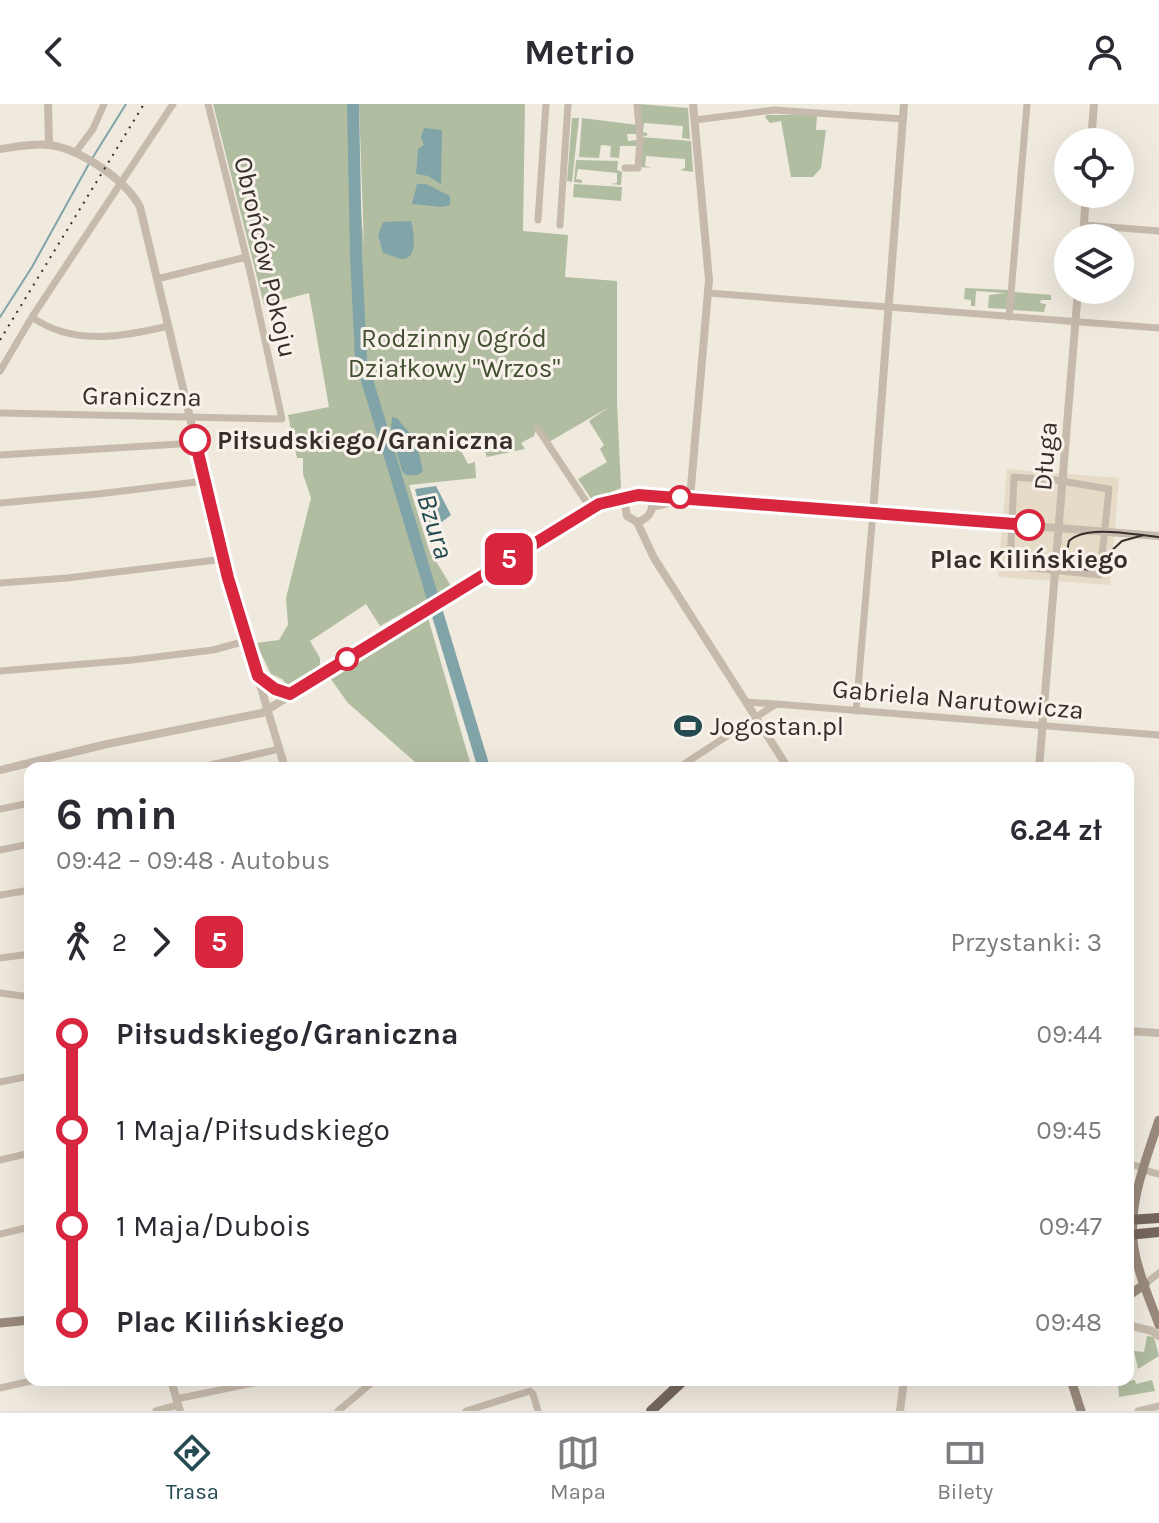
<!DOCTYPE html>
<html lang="pl">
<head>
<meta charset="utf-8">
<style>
	:root { --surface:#fff; --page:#f2f2f3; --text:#2b2b33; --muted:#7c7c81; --line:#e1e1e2; --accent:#244b52 }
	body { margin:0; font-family:Karla,sans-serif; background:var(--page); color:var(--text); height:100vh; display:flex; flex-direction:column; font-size:30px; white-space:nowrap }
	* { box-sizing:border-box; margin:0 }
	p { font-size:26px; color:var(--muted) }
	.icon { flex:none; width:44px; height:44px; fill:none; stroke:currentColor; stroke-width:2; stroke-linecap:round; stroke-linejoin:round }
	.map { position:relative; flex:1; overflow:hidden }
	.drawer { position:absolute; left:24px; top:658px; width:1110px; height:624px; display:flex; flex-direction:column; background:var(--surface); border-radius:16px; box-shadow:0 8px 32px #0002 }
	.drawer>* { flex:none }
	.badge { padding:0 16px; border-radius:12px; font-size:28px; line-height:52px }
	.buttons { position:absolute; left:1054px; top:24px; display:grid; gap:16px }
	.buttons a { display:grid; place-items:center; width:80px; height:80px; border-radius:50%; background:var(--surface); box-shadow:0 8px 32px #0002; font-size:40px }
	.map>.badge { position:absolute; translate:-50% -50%; box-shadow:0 0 0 4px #fff }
	.legs { display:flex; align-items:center; gap:12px; height:88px; padding:0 32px; font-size:26px }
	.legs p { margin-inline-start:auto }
	.headline { display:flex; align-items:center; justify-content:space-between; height:136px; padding:0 32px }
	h1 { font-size:44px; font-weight:700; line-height:60px }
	ul { padding:0 32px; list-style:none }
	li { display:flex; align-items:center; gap:28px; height:96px; font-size:30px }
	li i { display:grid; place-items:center; width:12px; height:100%; margin:0 10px; background:currentColor }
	li i::after { content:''; width:20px; height:20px; margin:-10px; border:6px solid; border-radius:50%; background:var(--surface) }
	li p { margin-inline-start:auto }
	li:first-child i { background:linear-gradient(#0000 50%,currentColor 0) }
	li:last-child i { background:linear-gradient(currentColor 50%,#0000 0) }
	header { display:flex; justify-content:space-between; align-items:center; height:104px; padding:0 32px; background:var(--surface); font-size:36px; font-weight:700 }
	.tabs { display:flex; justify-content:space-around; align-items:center; height:112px; border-top:2px solid var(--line); background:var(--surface); font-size:22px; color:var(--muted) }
	.tabs a { display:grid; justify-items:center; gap:4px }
	.tabs .selected { color:var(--accent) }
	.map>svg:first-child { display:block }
	.green { fill:#b1bda0 }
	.plaza { fill:#e5dbc7 }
	.water { fill:#81a4a9 }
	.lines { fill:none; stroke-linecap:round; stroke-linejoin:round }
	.stream { stroke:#81a4a9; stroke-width:2 }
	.river { stroke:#81a4a9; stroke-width:12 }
	.minor { stroke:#c6baac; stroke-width:7 }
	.tertiary { stroke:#c6baac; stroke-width:8 }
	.secondary { stroke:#9a8a7d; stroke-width:9 }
	.primary { stroke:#75675d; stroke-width:10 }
	.tram { stroke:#352e2a; stroke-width:2 }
	.rail { stroke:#352e2a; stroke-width:2; stroke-dasharray:2 6; stroke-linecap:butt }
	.line-1-casing { stroke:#fff; stroke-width:18 }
	.line-1 { stroke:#d7263d; stroke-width:12 }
	.stop-1-dot { fill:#fff; stroke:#d7263d; stroke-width:4 }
	.labels { text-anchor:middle; stroke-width:6; stroke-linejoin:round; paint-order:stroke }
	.street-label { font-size:26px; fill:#352e2a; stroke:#f8f2ea }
	.park-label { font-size:26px; fill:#425031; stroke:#f8f2ea }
	.stop-label { font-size:26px; font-weight:bold; fill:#352e2a; stroke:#f8f2ea; text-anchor:start }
	.poi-label { font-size:26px; fill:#352e2a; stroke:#f8f2ea; text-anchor:start }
	.water-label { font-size:28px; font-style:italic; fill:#244b52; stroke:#f8f2ea }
</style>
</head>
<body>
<header><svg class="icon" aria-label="back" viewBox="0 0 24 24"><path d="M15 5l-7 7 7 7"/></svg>Metrio<svg class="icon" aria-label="person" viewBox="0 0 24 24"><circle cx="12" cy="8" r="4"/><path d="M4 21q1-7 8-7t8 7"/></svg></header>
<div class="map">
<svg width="1159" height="1307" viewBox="0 0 1159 1307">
	<rect width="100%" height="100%" fill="#efe9de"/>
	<path class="green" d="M 213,0 L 352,0 L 364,143 L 359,0 L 525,0 L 523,127 L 568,131 L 565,173 L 617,177 L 617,298 L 621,384 L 592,396 L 578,375 L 607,358 L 600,345 L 604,341 L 589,317 L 609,303 L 549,338 L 536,326 L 534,332 L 521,339 L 525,345 L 487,353 L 477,328 L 456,337 L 468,360 L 475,358 L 476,374 L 409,381 L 429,446 L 451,482 L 380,522 L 366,500 L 310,537 L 320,554 L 320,563 L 288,582 L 282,575 L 271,570 L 256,539 L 279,536 L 288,521 L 286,494 L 311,394 L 303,370 L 303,354 L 297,354 L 288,311 L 329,303 L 309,189 L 264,201 Z
		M 639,0 L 688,4 L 690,35 L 682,34 L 683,22 L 644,19 L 643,28 L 647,29 L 647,32 L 641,31 Z
		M 767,11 L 817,11 L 816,26 L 826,26 L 821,64 L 813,73 L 791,73 L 781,17 L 770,19 L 765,13 Z
		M 572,14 L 579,14 L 572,78 L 567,77 Z
		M 582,14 L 638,21 L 636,30 L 627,30 L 628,37 L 637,36 L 638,42 L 620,42 L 619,54 L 610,53 L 611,42 L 601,41 L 599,54 L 579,53 Z
		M 641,33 L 691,37 L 693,68 L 680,66 L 685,64 L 685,55 L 646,52 L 645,62 L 651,64 L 641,63 Z
		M 576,56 L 618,57 L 617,66 L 622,68 L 621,81 L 611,80 L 617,79 L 617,69 L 578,65 L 576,75 L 582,76 L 582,79 L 574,78 Z
		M 574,80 L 622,83 L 621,97 L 573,93 Z
		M 965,184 L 1009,186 L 1008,205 L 988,204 L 989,191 L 1006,189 L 976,187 L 975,202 L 971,202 L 971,196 L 964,195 Z
		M 1014,188 L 1051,191 L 1051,196 L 1041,196 L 1040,199 L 1046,200 L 1044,208 L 1012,206 Z
		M 428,514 L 467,648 L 472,664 L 397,664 L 415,658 L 348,599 L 330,574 Z
		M 1147,1232 L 1154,1233 L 1159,1252 L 1138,1265 L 1134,1247 L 1144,1248 Z
		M 1135,1276 L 1136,1280 L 1152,1276 L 1155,1287 L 1119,1293 L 1118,1278 Z"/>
	<path class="plaza" d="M 1007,365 L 1119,374 L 1110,481 L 998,473 Z"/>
	<path class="water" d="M 424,24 L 442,26 L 441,80 L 428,72 L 416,70 L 418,45 L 424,41 L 421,33 Z
		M 417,80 L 426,80 L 450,92 L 450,101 L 442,103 L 412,100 Z
		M 411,117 C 414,127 418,154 403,155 C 398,155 388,150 383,149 L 378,131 L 383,118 Z
		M 392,313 L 397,314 C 401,320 405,323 410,329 C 418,340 420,354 423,367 L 418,371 L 406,371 L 402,367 L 391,325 Z
		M 436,382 L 451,411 L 430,427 L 423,417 L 415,385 Z"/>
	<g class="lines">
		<path class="stream" d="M 93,53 L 126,0
			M 0,213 L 32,163 L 90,58"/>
		<path class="river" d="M 353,0 L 356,151 L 361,256 L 484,664"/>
		<path class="minor" d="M 695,16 L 774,6 L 903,15
			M 75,49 L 93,25 L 104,0
			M 625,64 L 638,64 L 640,35 L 637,0
			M 538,116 L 546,0
			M 560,121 L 568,0
			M 1084,121 L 1159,127
			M 157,175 L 246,153
			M 708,189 L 1159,224
			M 32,213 C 72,242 123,233 168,222
			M 1009,213 L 1027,0
			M 0,267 L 32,213 L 173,0
			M 0,309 L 282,315 L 251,172 L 208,0
			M 538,325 L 591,405
			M 0,351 L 196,339
			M 1014,373 L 1055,376 L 1109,385 L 1100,471 L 1010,462 Z
			M 0,399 L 98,390 L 205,377
			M 0,479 L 67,474 L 224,455
			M 0,567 L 132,556 L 213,546 L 246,537
			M 747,598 L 776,600
			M 856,607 L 873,408
			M 197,664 L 279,645
			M 678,664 L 776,600 L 1159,631
			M 1002,664 L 1006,664
			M 0,705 L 30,699
			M 0,746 L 30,740
			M 0,791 L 30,786
			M 0,854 L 30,850
			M 0,889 L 30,893
			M 0,978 L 30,972
			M 0,1056 L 30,1049
			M 1128,1059 L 1143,1064
			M 1143,1066 L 1159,1070
			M 0,1130 L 30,1123
			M 1145,1180 L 1159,1169
			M 0,1284 L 35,1276
			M 176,1295 L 268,1276
			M 156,1307 L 178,1301
			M 338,1307 L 375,1276
			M 466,1307 L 530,1287 L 533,1290 L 538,1307
			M 1138,1307 L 1159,1302"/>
		<path class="tertiary" d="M 48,0 L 49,41
			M 1091,38 L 1094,0
			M 0,45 C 16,43 33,39 50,41 C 80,45 126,76 140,103 L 228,474 L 285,664
			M 1083,134 L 1086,90
			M 646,392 L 1159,432
			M 690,394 L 709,176 L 693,0
			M 652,403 L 677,397
			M 873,408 L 904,0
			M 637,418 L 654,454 L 788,664
			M 260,574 L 275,585 L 290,590
			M 1039,664 L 1078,186
			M 0,666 L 107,640 L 262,609 L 599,400 C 610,397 632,388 643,392 C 660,398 650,416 637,418 L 627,412 L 625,401 L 632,392
			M 1128,927 L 1159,929
			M 1128,1221 L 1152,1227 L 1159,1232
			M 171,1276 L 180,1307
			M 900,1307 L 904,1276"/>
		<path class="secondary" d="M 1159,1016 C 1146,1056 1127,1101 1134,1144 C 1138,1170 1150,1196 1159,1221
			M 1128,1192 L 1145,1180
			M 0,1219 L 30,1216
			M 1071,1276 L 1081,1307"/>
		<path class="primary" d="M 1128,1116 L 1159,1114
			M 1128,1131 L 1159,1128
			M 651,1307 L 684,1276"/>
		<path class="tram" d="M 1144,431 L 1122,437 L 1091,466 L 1075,464 L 1066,453 L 1069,437 C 1086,420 1135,431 1159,433"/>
		<path class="rail" d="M 0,236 L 144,0"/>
	</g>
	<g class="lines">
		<g class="line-1-casing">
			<path id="line-1" d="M 195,336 L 228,474 L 258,572 L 275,585 L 290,590 L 599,400 L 638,391 L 1029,421"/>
		</g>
		<use href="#line-1" class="line-1"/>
	</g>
	<defs>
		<g id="stadium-bare" transform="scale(2.16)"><path d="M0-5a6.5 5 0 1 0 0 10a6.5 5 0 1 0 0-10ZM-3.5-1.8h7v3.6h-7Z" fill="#244b52" stroke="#f8f2ea" stroke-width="2.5" paint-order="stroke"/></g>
	</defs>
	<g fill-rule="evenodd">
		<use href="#stadium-bare" x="688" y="622"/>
	</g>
	<g class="stop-1-dot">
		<circle cx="195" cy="336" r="14"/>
		<circle cx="680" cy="393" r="10"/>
		<circle cx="1029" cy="421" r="14"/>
		<circle cx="347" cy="555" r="10"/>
	</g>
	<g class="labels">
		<g class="street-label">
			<text transform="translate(266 153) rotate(77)" y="9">Obrońców Pokoju</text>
			<text transform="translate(142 292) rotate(1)" y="9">Graniczna</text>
			<text transform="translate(1045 352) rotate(-85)" y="9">Długa</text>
			<text transform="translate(958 595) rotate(5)" y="9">Gabriela Narutowicza</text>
		</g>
		<g class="park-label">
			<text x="454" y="243">Rodzinny Ogród<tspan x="454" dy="30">Działkowy "Wrzos"</tspan></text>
		</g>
		<g class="stop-label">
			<text x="217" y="345">Piłsudskiego/Graniczna</text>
			<text x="1029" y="464" text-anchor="middle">Plac Kilińskiego</text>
		</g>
		<g class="poi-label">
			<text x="710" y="631">Jogostan.pl</text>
		</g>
		<g class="water-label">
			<text transform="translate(436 422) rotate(73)" y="10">Bzura</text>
		</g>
	</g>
</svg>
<div class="buttons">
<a><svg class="icon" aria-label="locate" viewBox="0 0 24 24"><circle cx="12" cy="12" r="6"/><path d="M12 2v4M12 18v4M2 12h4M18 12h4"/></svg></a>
<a><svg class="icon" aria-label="layers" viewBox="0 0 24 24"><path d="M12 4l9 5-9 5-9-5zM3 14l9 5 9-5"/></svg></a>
</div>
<b class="badge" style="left:509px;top:455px;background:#d7263d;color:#fff">5</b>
<section class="drawer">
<div class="headline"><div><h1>6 min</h1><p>09:42 – 09:48 · Autobus</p></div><b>6.24 zł</b></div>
<div class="legs"><svg class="icon" aria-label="walk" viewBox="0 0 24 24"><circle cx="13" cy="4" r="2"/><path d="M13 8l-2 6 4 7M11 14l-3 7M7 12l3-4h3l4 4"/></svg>2<svg class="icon" aria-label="forward" viewBox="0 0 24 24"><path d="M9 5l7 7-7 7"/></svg><b class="badge" style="background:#d7263d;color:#fff">5</b><p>Przystanki: 3</p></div>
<ul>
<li><i style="color:#d7263d"></i><b>Piłsudskiego/Graniczna</b><p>09:44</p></li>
<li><i style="color:#d7263d"></i><span>1 Maja/Piłsudskiego</span><p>09:45</p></li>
<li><i style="color:#d7263d"></i><span>1 Maja/Dubois</span><p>09:47</p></li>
<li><i style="color:#d7263d"></i><b>Plac Kilińskiego</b><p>09:48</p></li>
</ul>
</section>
</div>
<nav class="tabs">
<a class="selected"><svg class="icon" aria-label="directions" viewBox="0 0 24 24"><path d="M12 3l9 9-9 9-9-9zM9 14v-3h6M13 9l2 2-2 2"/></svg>Trasa</a>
<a><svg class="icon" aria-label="map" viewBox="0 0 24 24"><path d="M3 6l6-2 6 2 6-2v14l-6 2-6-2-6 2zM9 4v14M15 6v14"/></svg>Mapa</a>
<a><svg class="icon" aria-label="tickets" viewBox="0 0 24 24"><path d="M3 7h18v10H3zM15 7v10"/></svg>Bilety</a>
</nav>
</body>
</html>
